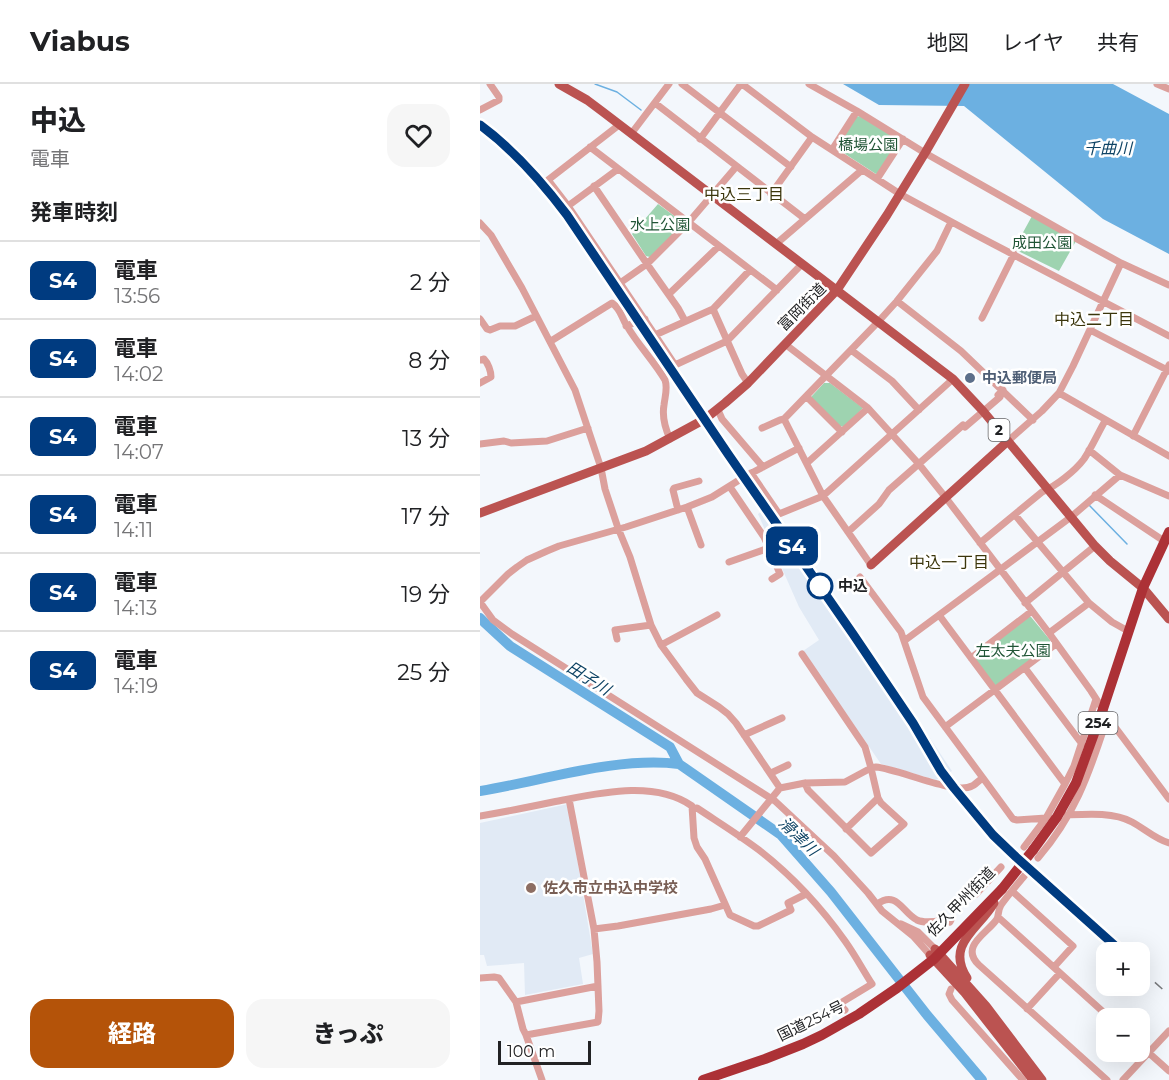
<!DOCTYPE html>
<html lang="ja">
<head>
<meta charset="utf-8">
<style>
	:root { --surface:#fff; --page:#f6f6f6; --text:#202124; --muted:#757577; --line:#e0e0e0; --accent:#b45309 }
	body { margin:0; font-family:Montserrat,"Noto Sans JP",sans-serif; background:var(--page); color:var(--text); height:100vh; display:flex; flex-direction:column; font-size:22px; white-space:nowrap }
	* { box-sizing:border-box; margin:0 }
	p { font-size:20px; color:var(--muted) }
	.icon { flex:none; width:33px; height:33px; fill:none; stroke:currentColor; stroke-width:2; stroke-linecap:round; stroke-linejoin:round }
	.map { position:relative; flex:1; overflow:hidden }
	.side { display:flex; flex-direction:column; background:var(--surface); width:480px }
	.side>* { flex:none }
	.badge { padding:0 12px; border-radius:9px; font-size:21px; line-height:39px }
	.fabs { position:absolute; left:616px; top:858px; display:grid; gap:12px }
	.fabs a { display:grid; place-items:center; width:54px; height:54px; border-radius:12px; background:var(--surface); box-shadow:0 6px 24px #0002; font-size:30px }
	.scale { position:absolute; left:18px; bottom:15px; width:93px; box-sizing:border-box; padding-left:6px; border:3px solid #212224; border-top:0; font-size:16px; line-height:21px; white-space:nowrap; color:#212224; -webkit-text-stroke:4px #fff; paint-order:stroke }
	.map>.badge { position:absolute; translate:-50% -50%; box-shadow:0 0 0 3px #fff }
	h2 { padding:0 30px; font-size:22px; line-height:54px }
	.round { display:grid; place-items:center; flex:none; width:63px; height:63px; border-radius:18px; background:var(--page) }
	.overview { display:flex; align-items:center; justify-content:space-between; height:102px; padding:0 30px }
	h1 { font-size:28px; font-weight:800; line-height:45px }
	.button { display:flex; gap:12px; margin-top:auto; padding:12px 30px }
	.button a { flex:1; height:69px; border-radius:18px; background:var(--accent); color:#fff; font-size:24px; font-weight:800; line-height:69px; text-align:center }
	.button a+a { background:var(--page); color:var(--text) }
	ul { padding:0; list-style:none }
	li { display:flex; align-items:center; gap:18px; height:78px; padding:0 30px; border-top:2px solid var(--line) }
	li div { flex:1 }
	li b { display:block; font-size:22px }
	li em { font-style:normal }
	li .badge { min-width:66px; font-weight:700; text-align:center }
	header { display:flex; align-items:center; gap:36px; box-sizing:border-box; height:84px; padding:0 30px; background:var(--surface); border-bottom:2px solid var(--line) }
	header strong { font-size:28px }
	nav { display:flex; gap:33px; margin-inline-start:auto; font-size:21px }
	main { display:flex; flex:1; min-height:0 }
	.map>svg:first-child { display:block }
	.built { fill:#e1eaf5 }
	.green { fill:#9ed3b0 }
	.water { fill:#6cb0e1 }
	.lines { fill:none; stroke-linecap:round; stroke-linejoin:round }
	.stream { stroke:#6cb0e1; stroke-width:1.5 }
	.river { stroke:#6cb0e1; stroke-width:10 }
	.minor { stroke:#dca09c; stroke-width:7 }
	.major { stroke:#bb5351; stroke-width:9 }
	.highway { stroke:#ac3136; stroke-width:10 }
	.rail { stroke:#77797c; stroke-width:1.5; stroke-dasharray:10 10; stroke-linecap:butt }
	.highway-bridge { stroke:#ac3136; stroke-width:10 }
	.line-casing { stroke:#fff; stroke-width:14 }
	.line { stroke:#003b80; stroke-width:9 }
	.service-dot { fill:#5c6f8a; stroke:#fff; stroke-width:2 }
	.stop-dot { fill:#fff; stroke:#003b80; stroke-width:3 }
	.education-dot { fill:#8d6e63; stroke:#fff; stroke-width:2 }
	.labels { text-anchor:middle; stroke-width:5; stroke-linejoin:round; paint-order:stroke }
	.shield { fill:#fff; stroke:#646466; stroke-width:1.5 }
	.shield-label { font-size:14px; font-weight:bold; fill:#212224 }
	.park-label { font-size:15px; fill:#205536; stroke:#fff }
	.street-label { font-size:15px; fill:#212224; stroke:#fff }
	.service-label { font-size:15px; font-weight:bold; fill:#4e5e75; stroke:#fff; text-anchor:start }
	.stop-label { font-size:15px; font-weight:bold; fill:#212224; stroke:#fff; text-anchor:start }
	.education-label { font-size:15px; font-weight:bold; fill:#785e54; stroke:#fff; text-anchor:start }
	.water-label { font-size:16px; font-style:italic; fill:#0f4465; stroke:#fff }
	.neighbourhood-label { font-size:16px; fill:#3b360c; stroke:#fff }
</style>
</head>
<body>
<header>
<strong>Viabus</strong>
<nav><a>地図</a><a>レイヤ</a><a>共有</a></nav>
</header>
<main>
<section class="side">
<div class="overview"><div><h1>中込</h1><p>電車</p></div><a class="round"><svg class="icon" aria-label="heart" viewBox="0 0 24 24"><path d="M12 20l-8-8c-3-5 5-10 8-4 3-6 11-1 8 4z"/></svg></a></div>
<h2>発車時刻</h2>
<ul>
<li><span class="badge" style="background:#003b80;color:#fff">S4</span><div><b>電車</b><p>13:56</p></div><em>2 分</em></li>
<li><span class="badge" style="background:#003b80;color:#fff">S4</span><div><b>電車</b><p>14:02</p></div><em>8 分</em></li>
<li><span class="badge" style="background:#003b80;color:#fff">S4</span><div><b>電車</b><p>14:07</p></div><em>13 分</em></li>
<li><span class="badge" style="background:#003b80;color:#fff">S4</span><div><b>電車</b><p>14:11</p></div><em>17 分</em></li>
<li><span class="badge" style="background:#003b80;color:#fff">S4</span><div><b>電車</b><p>14:13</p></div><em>19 分</em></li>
<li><span class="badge" style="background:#003b80;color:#fff">S4</span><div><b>電車</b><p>14:19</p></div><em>25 分</em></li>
</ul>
<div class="button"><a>経路</a><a>きっぷ</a></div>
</section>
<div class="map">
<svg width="689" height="996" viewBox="0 0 689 996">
	<rect width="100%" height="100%" fill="#f3f7fc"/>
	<path class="built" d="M 289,422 L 403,584 L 472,687 L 456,696 L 401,680 L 323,567 L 339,556 L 319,523 L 278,430 Z
		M 88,720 L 113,870 L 99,874 L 103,900 L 45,911 L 44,879 L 7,882 L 4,871 L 0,871 L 0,739 Z"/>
	<path class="green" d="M 380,32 L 418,54 L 419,59 L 399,89 L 396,90 L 359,66 L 358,63 L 375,33 Z
		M 178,120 L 204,139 L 170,173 L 166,172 L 152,150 Z
		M 552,132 L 596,157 L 579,187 L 534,165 Z
		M 344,299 L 350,299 L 383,324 L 364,343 L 360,342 L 331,313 Z
		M 548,533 L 551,533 L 570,556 L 570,561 L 517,601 L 513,601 L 494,576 L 495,573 Z"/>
	<path class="water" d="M 363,0 L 633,0 L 689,30 L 689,170 L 623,135 L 484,22 L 399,21 Z"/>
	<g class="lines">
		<path class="stream" d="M 115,0 L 137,8 L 161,26
			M 609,421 L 647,460"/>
		<path class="river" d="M 0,534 L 4,538 L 30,562 L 190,663 L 199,680
			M 0,707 C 62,697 137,672 199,680 L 301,751 L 351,808 L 447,931 L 502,996"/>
		<path class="minor" d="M 202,0 L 311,83
			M 262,0 L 332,53 L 420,110 L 494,150 L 689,252
			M 329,0 L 377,27 L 445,69 L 597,155 L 641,179 L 689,201
			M 677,0 L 689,5
			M 175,19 L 325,135
			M 0,26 L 19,16 L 19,13 L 10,0
			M 139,41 L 68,96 L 88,122 L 175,251 L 233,225 L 270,186
			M 151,50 L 189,0
			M 220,55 L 261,0
			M 110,63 L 297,206
			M 352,66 L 377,27
			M 397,95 L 423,55
			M 114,102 L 167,180 L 198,224 L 205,237
			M 291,110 L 332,53
			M 88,122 L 138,85
			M 0,139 L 11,151 L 42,204 L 95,306 L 121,384 L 125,405 L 138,444 L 150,473 L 171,541 L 181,561 L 206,595 L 217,609 L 239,623 L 248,630 L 256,639 L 300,704
			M 296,160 L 382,86
			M 140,199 L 167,180 L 208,139 L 256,83
			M 189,210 L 239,162
			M 417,217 L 481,267 L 553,336
			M 233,225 L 262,290 L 268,299
			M 502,234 L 534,170
			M 0,235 L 7,245 L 10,246 L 20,242 L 35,242 L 56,232
			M 146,242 L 165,235
			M 610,246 L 689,287
			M 175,251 L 195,281 L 247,257 L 322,180
			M 71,257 L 132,219 C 141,225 141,233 147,242 C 158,261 174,277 185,296 C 188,304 185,312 184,321 C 182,332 185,344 190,355
			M 305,260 L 388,324 L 438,379 L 466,414 L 569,549 L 611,607 L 629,635 L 689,715
			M 371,266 L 412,297 L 439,326
			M 0,276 L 4,275 C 8,279 11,287 11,293 L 0,299
			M 579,309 L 689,372
			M 327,313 L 362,348
			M 238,326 L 242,335 L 283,383
			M 282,344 L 300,336 L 304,335
			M 653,352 L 689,281
			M 528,357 L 562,327 L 579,309 L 593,282 L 641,179
			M 0,360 L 24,357 L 31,359 L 67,357 L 108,344
			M 609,366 L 640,391 L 689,412
			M 327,379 L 388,324
			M 271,389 L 299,430 L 343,412 L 473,295
			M 615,411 L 684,457
			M 207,423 L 221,461
			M 198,426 L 193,406 L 194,404 L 219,397
			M 535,431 L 609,519 L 632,538 L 648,547
			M 368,448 L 399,420 L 409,406 L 483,341 L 485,343 L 520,313 L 518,311 L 523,306
			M 500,459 L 562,408 C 576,402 595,387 604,375 C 612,363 618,349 625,337
			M 289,464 L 300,490 L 292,495
			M 249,478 L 289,464 L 284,453 L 250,403
			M 391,481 L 343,412 L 304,335 L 398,238 L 417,217 L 457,167 L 471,138
			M 380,493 L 421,548 L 424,557 L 591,433 L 640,391
			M 0,518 L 13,536 L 32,550 L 295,717 L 354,772 L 388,809 L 402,827 L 433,852 L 450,871
			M 0,518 L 28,490 L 37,483 L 47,476 L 67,467 L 79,462 L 146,443 L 207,423 L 232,413 L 264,393 L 319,364
			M 545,519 L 615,462
			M 569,549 L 609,519
			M 137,555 L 135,546 L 171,541
			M 424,557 L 443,613 L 503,694
			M 181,561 L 237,531
			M 491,574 L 552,527
			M 545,584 L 602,660
			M 465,643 L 576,560
			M 264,651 L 302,634
			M 291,689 L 308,681
			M 325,699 L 328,706 L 391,769 L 424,740 L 401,719 L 398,714 L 391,684 L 396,683 C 419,685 474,711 492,702 C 495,701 499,696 503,694 L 533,735 L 537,736 L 566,734 L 585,700 L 459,531
			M 585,700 L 594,682 L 616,615
			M 213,725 L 217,724 C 238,738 259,751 279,766 C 311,791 341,823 365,857 C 375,871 383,886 392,900 L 359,920 L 365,926
			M 587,731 C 607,730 634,728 652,738 C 665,745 675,755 689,759
			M 0,732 C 24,728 49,723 73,718 C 116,710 173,695 212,722 L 214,754 L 217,763 L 225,775 L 250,831 L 274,842 L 278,842 L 311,826 L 308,819 L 326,810
			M 366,745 L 398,714
			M 260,753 L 300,704 L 325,699 L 365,698 L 391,684 L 385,663 L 322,570
			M 544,763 L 566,734 L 569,733
			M 558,774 C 594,732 608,693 625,641 L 629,635
			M 545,791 C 537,801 528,811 521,821 C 518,826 519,830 517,835 C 508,849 479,862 499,881 L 627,996
			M 532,807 L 593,862 L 574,883
			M 496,810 L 521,783
			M 397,820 C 417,806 422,828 437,836 C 445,840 458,837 467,836 L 471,836 L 470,838
			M 518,833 L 630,934
			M 421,840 L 438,848 L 455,865
			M 114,845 L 138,842 L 231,825 L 245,821
			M 0,894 L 14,893 L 19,894 L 36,918 L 118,902
			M 471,905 L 469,910 L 472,916 L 543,996
			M 36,918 L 43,945 L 46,951 L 62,996
			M 547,925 L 580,889
			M 46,951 L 118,938 L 119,927 L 117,878 L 114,845 L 89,715
			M 660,961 L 689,987
			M 643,996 L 689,947"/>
		<path class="major" d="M 79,0 L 107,16 L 123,28 L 473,295 L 503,327 L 615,462 L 630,477 L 663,504 L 689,535
			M 0,429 L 166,367 L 225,335 L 245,319 L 268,299 L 357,206 L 407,131 L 445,69 L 485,0
			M 391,481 L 528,357
			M 455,865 L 506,922 L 562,996
			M 450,871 L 485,909 L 553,996
			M 487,894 C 465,860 499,845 514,819"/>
		<path class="highway" d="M 553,766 L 577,733 L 596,699 L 623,625 L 663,504 L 689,448
			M 223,996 L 285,975 L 323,960 L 342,951 L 379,930 L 417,904 L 454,875 L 522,805"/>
		<path class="rail" d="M 0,41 C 34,65 62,97 87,131 L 248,370 L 373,550 L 433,638 L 461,687 L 473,704 L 513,751 L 535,773 L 641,868
			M 660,885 L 689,911"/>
		<path class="highway-bridge" d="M 522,805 L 553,766"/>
	</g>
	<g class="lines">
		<g class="line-casing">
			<path id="line" d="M 0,41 C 34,66 62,98 87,131 L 248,370 L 373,550 L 433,639 L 461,687 L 474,704 L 513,751 L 536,773 L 642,868"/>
		</g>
		<use href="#line" class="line"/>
	</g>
	<circle class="service-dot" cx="490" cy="294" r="6"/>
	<circle class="stop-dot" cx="340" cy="502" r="12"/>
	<circle class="education-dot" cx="51" cy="804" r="6"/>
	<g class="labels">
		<g class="shield">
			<rect x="508.5" y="335" width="21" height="22" rx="4.5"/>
			<rect x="598.5" y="628" width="39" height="22" rx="4.5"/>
		</g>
		<g class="shield-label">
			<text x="519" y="351">2</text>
			<text x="618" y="644">254</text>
		</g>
		<g class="park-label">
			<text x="388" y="66">橋場公園</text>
			<text x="180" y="146">水上公園</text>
			<text x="562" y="164">成田公園</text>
			<text x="533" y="572">左太夫公園</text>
		</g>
		<g class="street-label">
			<text transform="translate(322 223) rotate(-45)" y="5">富岡街道</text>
			<text transform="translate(481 818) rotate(-46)" y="5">佐久甲州街道</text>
			<text transform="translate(331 937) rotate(-26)" y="5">国道254号</text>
		</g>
		<g class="service-label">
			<text x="502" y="299">中込郵便局</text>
		</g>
		<g class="stop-label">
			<text x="358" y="507">中込</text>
		</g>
		<g class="education-label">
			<text x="63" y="809">佐久市立中込中学校</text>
		</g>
		<g class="water-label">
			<text x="628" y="70">千曲川</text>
			<text transform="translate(109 594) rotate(32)" y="6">田子川</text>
			<text transform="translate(319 752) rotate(44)" y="6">滑津川</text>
		</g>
		<g class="neighbourhood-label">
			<text x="264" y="116">中込三丁目</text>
			<text x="614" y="241">中込二丁目</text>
			<text x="469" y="484">中込一丁目</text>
		</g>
	</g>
</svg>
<div class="fabs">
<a>+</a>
<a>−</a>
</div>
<div class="scale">100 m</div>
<b class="badge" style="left:312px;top:462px;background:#003b80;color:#fff">S4</b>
</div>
</main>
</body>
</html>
